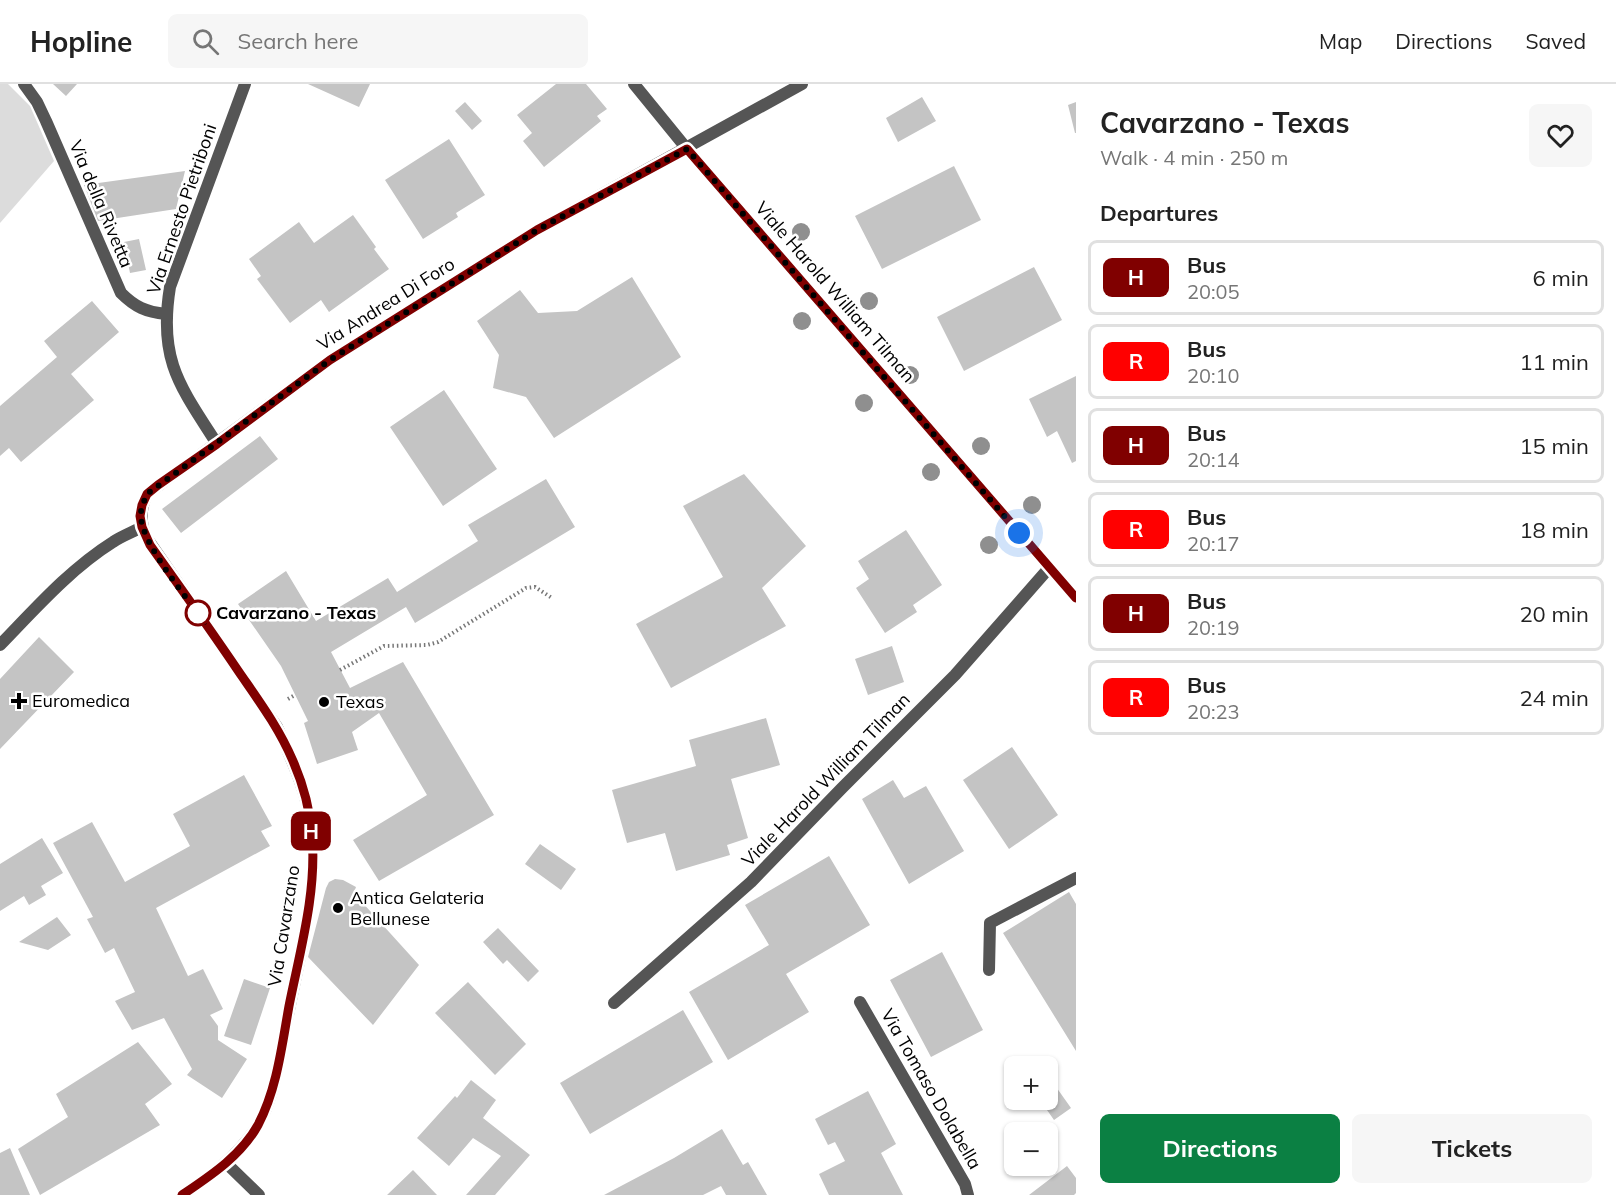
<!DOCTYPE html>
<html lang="en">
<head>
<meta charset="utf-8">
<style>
	:root { --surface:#fff; --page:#f6f6f6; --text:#222; --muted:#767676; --line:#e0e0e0; --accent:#0b8043 }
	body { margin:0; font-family:Mulish,sans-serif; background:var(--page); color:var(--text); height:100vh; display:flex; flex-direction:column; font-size:22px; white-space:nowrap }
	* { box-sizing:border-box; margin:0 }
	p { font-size:20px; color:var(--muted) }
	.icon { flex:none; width:33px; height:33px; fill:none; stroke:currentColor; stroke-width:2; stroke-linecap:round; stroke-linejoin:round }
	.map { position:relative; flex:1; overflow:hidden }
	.sheet { display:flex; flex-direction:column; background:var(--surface); width:540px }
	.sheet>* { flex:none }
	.badge { padding:0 12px; border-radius:9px; font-size:21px; line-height:39px }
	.controls { position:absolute; left:1004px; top:972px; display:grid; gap:12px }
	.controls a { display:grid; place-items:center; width:54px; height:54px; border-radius:9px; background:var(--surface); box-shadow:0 2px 4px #0004; font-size:30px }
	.you { position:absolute; width:30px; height:30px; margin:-15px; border:4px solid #fff; border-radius:50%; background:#1a73e8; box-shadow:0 0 0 9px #1a73e833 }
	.map>.badge { position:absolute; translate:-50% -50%; box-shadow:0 0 0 3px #fff }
	h2 { padding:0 24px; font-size:22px; line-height:54px }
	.round { display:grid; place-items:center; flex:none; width:63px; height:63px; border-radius:9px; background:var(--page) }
	.overview { display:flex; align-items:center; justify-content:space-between; height:102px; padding:0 24px }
	h1 { font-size:28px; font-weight:700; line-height:45px }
	.button { display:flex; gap:12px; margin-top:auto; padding:12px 24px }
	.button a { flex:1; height:69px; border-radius:9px; background:var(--accent); color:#fff; font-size:24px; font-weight:700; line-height:69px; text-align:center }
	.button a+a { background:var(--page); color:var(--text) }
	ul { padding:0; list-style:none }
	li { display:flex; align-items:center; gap:18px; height:75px; margin:0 12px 9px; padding:0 12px; border:3px solid var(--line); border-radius:9px }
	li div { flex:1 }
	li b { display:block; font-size:22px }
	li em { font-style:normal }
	li .badge { min-width:66px; font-weight:700; text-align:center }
	header { display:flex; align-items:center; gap:36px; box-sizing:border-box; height:84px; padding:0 30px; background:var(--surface); border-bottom:2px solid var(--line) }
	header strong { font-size:28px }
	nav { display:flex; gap:33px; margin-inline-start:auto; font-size:21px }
	.search { width:420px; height:54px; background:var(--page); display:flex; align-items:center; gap:15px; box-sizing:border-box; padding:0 21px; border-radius:9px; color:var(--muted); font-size:22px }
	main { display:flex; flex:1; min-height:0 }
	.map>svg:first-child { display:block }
	.green { fill:#dcdcdc }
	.building { fill:#c4c4c4 }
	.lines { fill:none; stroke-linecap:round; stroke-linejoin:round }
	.path { stroke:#777; stroke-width:4; stroke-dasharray:1.5 3; stroke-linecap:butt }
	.minor { stroke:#555; stroke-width:12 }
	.tertiary { stroke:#555; stroke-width:12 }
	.tree { fill:#8f8f8f }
	.line-casing { stroke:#fff; stroke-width:14 }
	.line { stroke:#800000; stroke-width:9 }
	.walk { stroke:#000; stroke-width:6; stroke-dasharray:0 10.8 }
	.stop-dot { fill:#fff; stroke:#800000; stroke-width:3 }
	.poi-dot { fill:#000; stroke:#fff; stroke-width:2 }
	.labels { text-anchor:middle; stroke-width:5; stroke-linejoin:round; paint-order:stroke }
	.street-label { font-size:18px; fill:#000; stroke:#fff }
	.stop-label { font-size:18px; font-weight:bold; fill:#000; stroke:#fff; text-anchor:start }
	.poi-label { font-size:18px; fill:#000; stroke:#fff; text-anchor:start }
</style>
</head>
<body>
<header>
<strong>Hopline</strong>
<div class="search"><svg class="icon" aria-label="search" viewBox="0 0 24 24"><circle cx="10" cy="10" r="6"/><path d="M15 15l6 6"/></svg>Search here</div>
<nav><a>Map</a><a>Directions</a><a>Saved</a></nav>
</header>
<main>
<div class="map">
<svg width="1076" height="1111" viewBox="0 0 1076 1111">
	<rect width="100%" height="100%" fill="#fff"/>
	<path class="green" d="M 0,0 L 8,0 L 30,22 L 54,77 L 0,139 Z"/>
	<path class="building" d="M 53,0 L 77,0 L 66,12 Z
		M 308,0 L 370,0 L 359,23 Z
		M 556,0 L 586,0 L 607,25 L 597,32 L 601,37 L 544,83 L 523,57 L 532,49 L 517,31 Z
		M 922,13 L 936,37 L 898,58 L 886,34 Z
		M 465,18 L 482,37 L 472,46 L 455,27 Z
		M 1076,18 L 1076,49 L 1075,49 L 1068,21 Z
		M 449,55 L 485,111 L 456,129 L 458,133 L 423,155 L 385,96 Z
		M 954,82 L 981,136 L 882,185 L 855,132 Z
		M 185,87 L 176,125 L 98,137 L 84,101 Z
		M 353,131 L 376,163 L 374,165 L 389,185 L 329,228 L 321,216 L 290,239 L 257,195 L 261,192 L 249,175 L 299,138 L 314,159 Z
		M 139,155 L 146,186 L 130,189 L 124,158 Z
		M 1034,183 L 1062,236 L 964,287 L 937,233 Z
		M 632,193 L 681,273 L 554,354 L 526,313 L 493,304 L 499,271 L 477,237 L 520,206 L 538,229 L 577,227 Z
		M 92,217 L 119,248 L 71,290 L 94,316 L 21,378 L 9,364 L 0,372 L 0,322 L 57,273 L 44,257 Z
		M 1076,292 L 1076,377 L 1072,379 L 1057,347 L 1047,353 L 1029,315 Z
		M 444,306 L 497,385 L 443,422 L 390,343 Z
		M 260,352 L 278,375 L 181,449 L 162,425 Z
		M 744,390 L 806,462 L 762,504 L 786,542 L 671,604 L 636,540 L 723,493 L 683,422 Z
		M 546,395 L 575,443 L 415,539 L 406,523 L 331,568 L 350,604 L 403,578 L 494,731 L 379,797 L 353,756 L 427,711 L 379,629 L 352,648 L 358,666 L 317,680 L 304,639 L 308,637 L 281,582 L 238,520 L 286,487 L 316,537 L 388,494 L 397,508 L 478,457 L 468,441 Z
		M 906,446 L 942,501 L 913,521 L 917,528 L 885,549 L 856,504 L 869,495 L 858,477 Z
		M 39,553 L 74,588 L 0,665 L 0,595 Z
		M 892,562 L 904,598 L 868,611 L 855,575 Z
		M 766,634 L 780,681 L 731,695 L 748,754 L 727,761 L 730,771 L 676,787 L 665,749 L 627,759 L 612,706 L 696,682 L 689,656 Z
		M 1012,663 L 1058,731 L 1009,765 L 963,696 Z
		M 244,691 L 272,742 L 261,747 L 270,762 L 156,824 L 188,892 L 203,885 L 223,925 L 210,931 L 218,942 L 218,956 L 247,975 L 222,1014 L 187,991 L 192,985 L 164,934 L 132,946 L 115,917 L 135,908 L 114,864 L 105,869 L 87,835 L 93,833 L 53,759 L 92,738 L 125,798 L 190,762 L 173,730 Z
		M 893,696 L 904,714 L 926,702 L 964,767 L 909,800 L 862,715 Z
		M 42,754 L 63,789 L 41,802 L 46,811 L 29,821 L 24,812 L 0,827 L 0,780 Z
		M 540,760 L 576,785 L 561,806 L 525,780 Z
		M 829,772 L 870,841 L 786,890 L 809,928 L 728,976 L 689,908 L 769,861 L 745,821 Z
		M 335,795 L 343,796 L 356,803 L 352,814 L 361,817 L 419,881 L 373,941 L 308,873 L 326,804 L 329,798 Z
		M 1069,808 L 1076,820 L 1076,967 L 1003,849 Z
		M 57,833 L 71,851 L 48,866 L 19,858 Z
		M 498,844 L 539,887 L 528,898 L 507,876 L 503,880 L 483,858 Z
		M 942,868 L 983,946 L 931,973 L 890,896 Z
		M 244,895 L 270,904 L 251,961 L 224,952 Z
		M 468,898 L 526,960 L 495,991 L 435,929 Z
		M 683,926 L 713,978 L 590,1050 L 560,999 Z
		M 138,958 L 172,1000 L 145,1020 L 160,1041 L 40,1111 L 18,1065 L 68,1033 L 56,1010 Z
		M 471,996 L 496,1016 L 483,1034 L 530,1071 L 495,1111 L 466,1111 L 501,1072 L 473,1054 L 449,1082 L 417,1054 L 455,1012 L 457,1014 Z
		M 1054,1000 L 1071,1024 L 1054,1036 L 1040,1016 L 1047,1016 L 1047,1006 Z
		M 868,1007 L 896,1060 L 881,1069 L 903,1111 L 829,1111 L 819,1090 L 845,1077 L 835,1058 L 828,1061 L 815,1035 Z
		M 722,1045 L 743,1081 L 748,1078 L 767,1111 L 726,1111 L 721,1102 L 703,1111 L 604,1111 L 674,1074 Z
		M 10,1064 L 30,1111 L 0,1111 L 0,1069 Z
		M 1067,1082 L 1076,1094 L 1076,1109 L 1074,1111 L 1029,1111 Z
		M 413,1086 L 437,1111 L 387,1111 Z"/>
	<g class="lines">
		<path class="path" d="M 340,586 L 384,562 L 427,561 L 438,558 L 526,504 L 535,503 L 552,514
			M 288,615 L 295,611"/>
		<path class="minor" d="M 24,0 L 37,18 L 46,37 L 121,209 C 135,223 146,228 166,230
			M 634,0 L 687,65
			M 217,360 C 180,302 158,276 170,203 L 245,0
			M 0,561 C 35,525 70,485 113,458 C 122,452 133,448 142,443
			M 989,886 L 990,839 L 1076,794
			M 860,918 L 965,1100 L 968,1111
			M 614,919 L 751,798 L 842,704 L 955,591 L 1049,484"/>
		<path class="tertiary" d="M 687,65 L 1076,514
			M 226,1079 L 259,1111
			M 182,1111 C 210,1092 237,1073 256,1044 C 276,1014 280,966 288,931 C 299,874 317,809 312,751 C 309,712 293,678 277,643 L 146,453 C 140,437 140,426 147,410 L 330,276 L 537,146 L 802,0"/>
	</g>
	<g class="tree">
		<circle cx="801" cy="148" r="9"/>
		<circle cx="869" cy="217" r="9"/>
		<circle cx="802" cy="237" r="9"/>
		<circle cx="910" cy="291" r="9"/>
		<circle cx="864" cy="319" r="9"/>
		<circle cx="981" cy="362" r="9"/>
		<circle cx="931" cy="388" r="9"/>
		<circle cx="1032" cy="421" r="9"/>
		<circle cx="989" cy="461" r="9"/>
	</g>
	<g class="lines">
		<g class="line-casing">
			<path id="line" d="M 182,1111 C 210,1092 241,1072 258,1041 C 277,1005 282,961 289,922 C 300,867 317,808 312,751 C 310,726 303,700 293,677 C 279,644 259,617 239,588 C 210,545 180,503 150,461 L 142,443 L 140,432 L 142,421 L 147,410 L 158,401 L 217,360 L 330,276 L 537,146 L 687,65 L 1076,514"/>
		</g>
		<use href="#line" class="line"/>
		<path class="walk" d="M 198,529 L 204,538 C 187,514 142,460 141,433 C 140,425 144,418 147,410 L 330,276 L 537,146 L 687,65 L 1019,449"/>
	</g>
	<circle class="stop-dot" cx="198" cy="529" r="12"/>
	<g class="poi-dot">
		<path d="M16 608h6v6h6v6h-6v6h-6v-6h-6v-6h6z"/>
		<circle cx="324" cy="618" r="6"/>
		<circle cx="338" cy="824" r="6"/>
	</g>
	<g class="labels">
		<g class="street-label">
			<text transform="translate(101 120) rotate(67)" y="6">Via della Rivetta</text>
			<text transform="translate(182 125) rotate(-71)" y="6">Via Ernesto Pietriboni</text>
			<text transform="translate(835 208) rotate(49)" y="6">Viale Harold William Tilman</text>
			<text transform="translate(386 220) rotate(-32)" y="6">Via Andrea Di Foro</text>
			<text transform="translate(826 696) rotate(-46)" y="6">Viale Harold William Tilman</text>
			<text transform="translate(284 842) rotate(-81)" y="6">Via Cavarzano</text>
			<text transform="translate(931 1005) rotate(60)" y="6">Via Tomaso Dolabella</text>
		</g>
		<g class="stop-label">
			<text x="216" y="535">Cavarzano - Texas</text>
		</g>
		<g class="poi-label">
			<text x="32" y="623">Euromedica</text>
			<text x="336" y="624">Texas</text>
			<text x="350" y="820">Antica Gelateria<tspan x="350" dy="21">Bellunese</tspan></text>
		</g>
	</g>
</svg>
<div class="controls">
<a>+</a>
<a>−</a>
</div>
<div class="you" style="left:1019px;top:449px"></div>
<b class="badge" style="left:311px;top:747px;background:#800000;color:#fff">H</b>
</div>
<section class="sheet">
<div class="overview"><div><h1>Cavarzano - Texas</h1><p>Walk · 4 min · 250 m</p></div><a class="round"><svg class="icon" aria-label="heart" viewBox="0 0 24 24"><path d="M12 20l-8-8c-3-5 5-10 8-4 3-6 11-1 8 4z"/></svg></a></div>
<h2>Departures</h2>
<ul>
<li><span class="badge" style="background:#800000;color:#fff">H</span><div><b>Bus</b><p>20:05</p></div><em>6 min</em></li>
<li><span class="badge" style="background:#f00;color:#fff">R</span><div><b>Bus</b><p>20:10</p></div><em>11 min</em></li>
<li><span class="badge" style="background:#800000;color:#fff">H</span><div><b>Bus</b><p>20:14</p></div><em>15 min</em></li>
<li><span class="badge" style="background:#f00;color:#fff">R</span><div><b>Bus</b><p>20:17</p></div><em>18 min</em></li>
<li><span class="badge" style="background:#800000;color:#fff">H</span><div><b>Bus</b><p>20:19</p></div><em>20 min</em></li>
<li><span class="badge" style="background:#f00;color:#fff">R</span><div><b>Bus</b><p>20:23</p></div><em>24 min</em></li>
</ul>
<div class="button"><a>Directions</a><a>Tickets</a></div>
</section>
</main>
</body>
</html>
